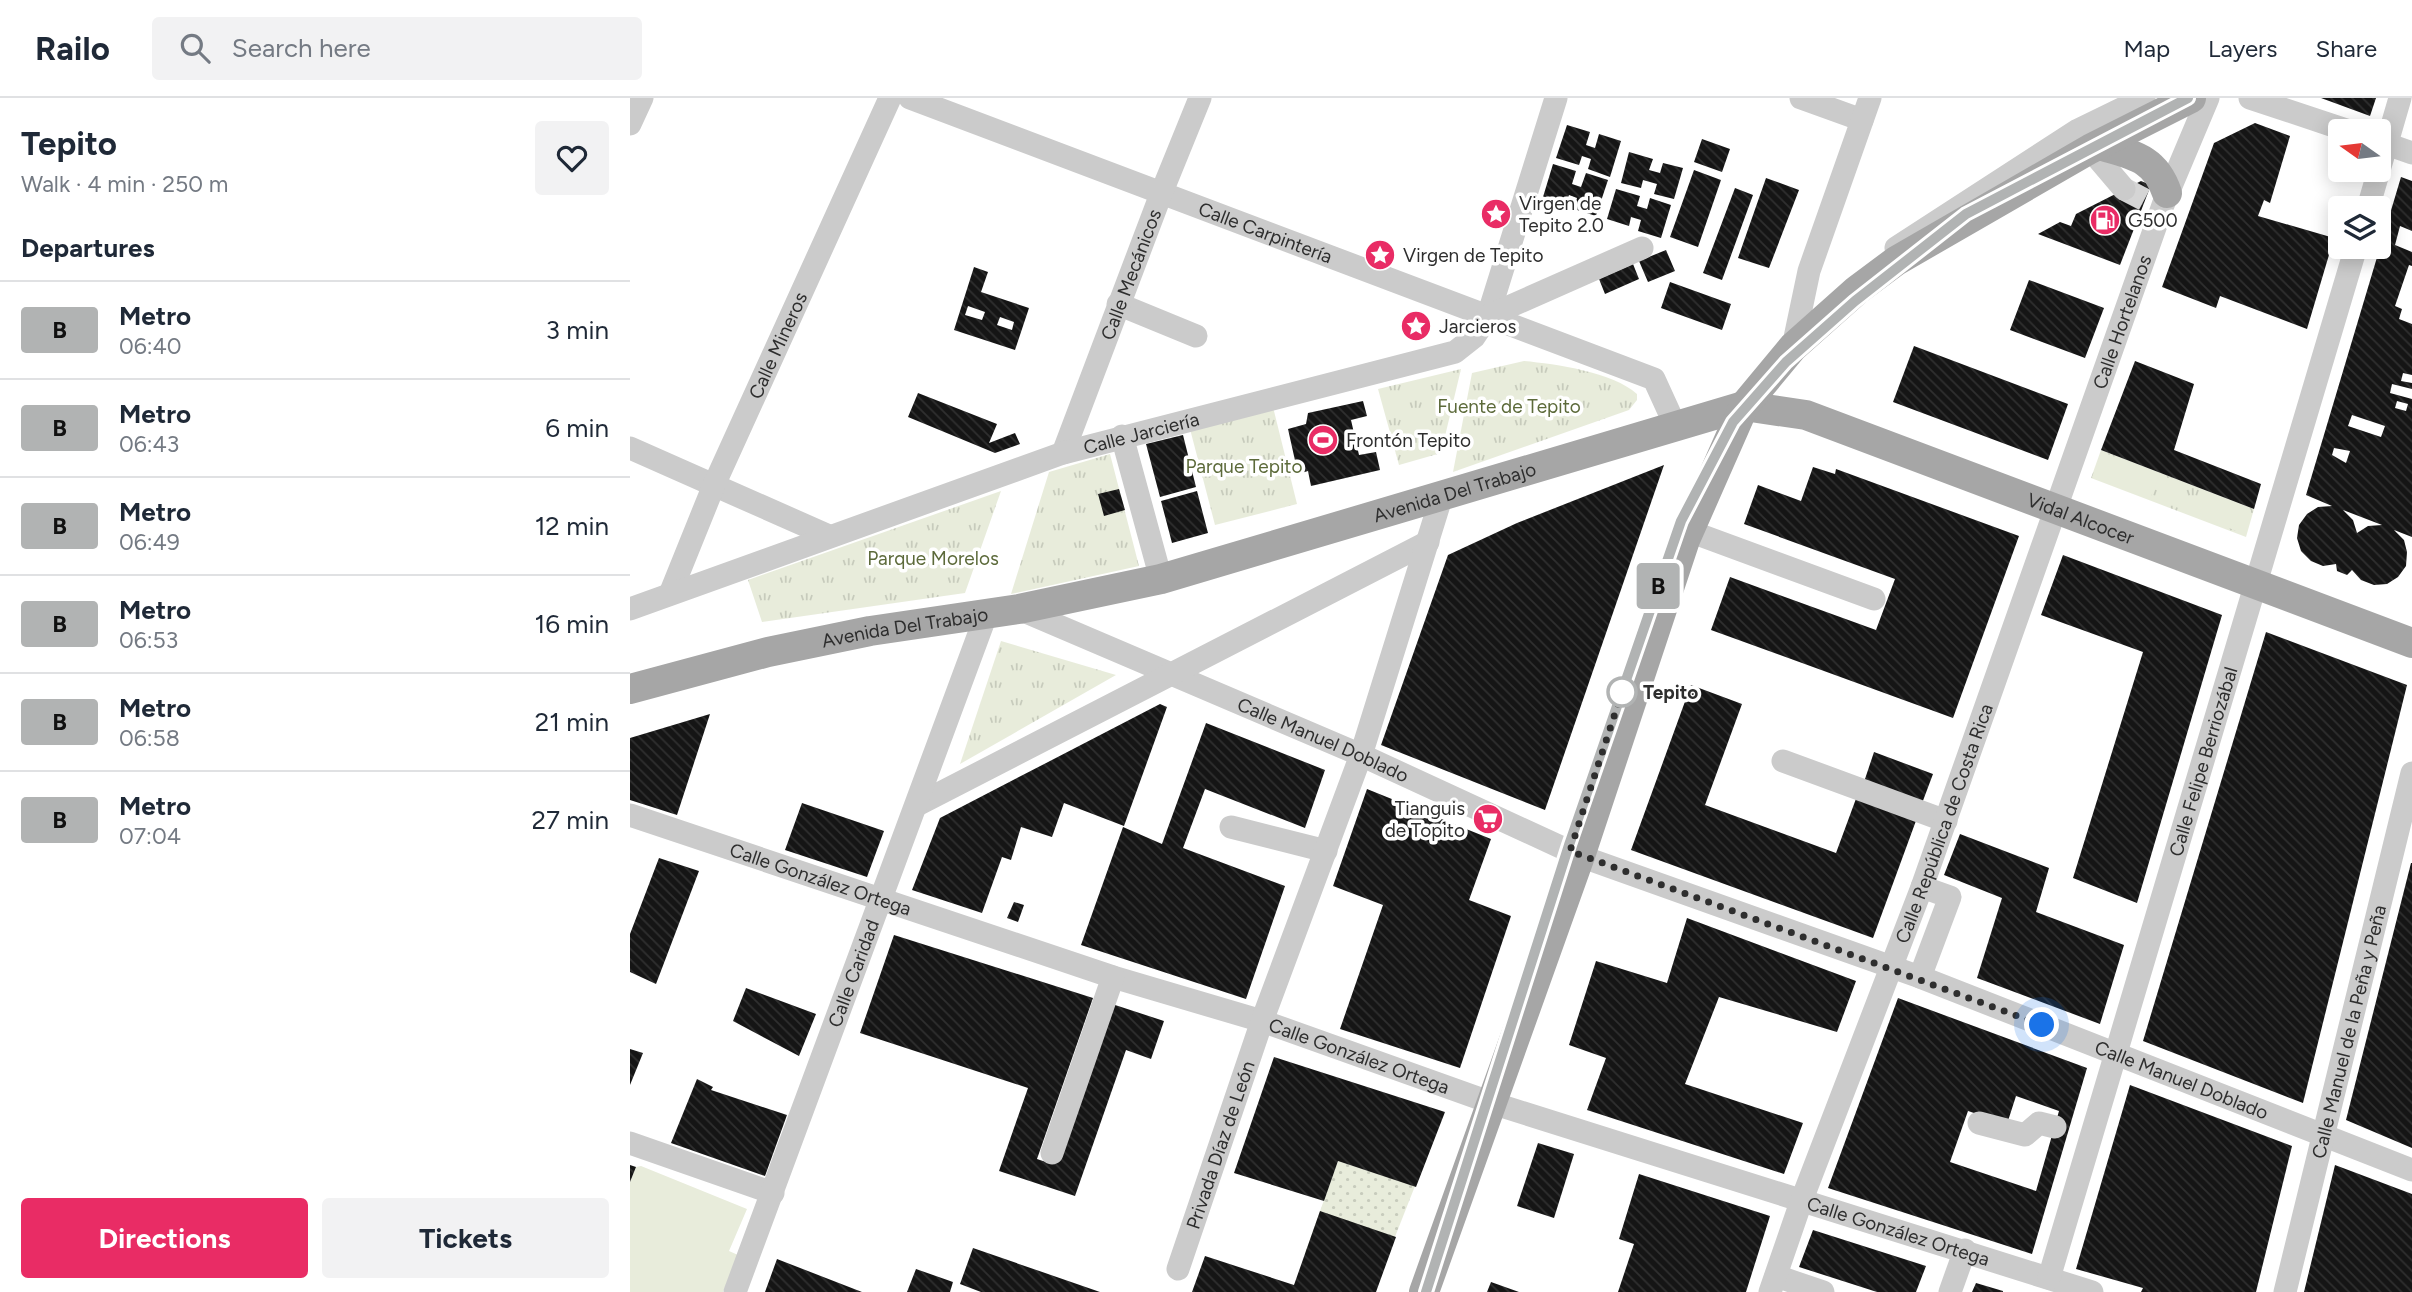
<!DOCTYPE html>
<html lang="en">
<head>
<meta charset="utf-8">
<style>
	:root { --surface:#fff; --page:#f2f2f3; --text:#1f2937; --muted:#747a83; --line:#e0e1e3; --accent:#e92c65 }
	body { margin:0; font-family:Figtree,sans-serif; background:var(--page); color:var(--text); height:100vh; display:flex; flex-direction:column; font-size:26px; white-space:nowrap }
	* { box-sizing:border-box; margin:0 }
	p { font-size:23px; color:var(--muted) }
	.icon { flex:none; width:38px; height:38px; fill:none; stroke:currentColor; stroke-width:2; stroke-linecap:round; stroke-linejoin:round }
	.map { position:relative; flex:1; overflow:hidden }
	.side { display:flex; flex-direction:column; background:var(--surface); width:630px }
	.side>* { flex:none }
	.badge { padding:0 14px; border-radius:5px; font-size:24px; line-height:46px }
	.needle { width:46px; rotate:284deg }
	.controls { position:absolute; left:1698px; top:21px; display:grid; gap:14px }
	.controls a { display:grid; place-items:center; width:63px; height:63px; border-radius:7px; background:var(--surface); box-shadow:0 4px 18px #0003; font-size:35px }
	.you { position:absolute; width:35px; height:35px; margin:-18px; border:5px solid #fff; border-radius:50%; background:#1a73e8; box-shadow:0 0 0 10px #1a73e833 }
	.map>.badge { position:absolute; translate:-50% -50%; box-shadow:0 0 0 4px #fff }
	h2 { padding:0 21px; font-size:26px; line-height:63px }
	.round { display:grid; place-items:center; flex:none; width:74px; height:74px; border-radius:7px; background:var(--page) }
	.headline { display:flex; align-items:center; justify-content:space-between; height:119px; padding:0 21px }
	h1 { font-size:33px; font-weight:700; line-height:52px }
	.action { display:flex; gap:14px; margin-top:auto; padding:14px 21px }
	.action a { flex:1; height:80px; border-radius:7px; background:var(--accent); color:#fff; font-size:28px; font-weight:700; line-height:80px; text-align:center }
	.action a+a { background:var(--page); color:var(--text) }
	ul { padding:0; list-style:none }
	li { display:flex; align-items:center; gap:21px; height:98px; padding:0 21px; border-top:2px solid var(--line) }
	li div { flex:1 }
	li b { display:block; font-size:26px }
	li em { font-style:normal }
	li .badge { min-width:77px; font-weight:700; text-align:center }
	header { display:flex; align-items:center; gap:42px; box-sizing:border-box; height:98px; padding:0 35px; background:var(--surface); border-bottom:2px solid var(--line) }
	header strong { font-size:33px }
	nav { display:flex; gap:38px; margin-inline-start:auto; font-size:24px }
	.search { width:490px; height:63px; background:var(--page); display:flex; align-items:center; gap:18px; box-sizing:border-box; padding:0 24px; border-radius:7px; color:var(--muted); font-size:26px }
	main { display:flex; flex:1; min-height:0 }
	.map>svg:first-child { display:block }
	.grass { fill:url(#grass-dots) }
	.park { fill:url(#park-tufts) }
	.garden { fill:#e8ecdb }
	.building { fill:url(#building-back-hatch); fill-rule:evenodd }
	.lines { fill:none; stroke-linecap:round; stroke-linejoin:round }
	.minor-tunnel { stroke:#d5d5d5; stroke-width:23; stroke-dasharray:23 11; stroke-linecap:butt }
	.minor { stroke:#cbcbcb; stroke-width:23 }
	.major { stroke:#a6a6a6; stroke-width:30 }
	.line-casing { stroke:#fff; stroke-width:16 }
	.line { stroke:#b1b3b3; stroke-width:10 }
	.walk { stroke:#2e2e2e; stroke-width:7; stroke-dasharray:0 12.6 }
	.stop-dot { fill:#fff; stroke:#b1b3b3; stroke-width:3.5 }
	.labels { text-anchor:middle; stroke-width:7; stroke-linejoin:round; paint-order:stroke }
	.poi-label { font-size:19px; fill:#2e2e2e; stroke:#fff; text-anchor:start }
	.street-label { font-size:19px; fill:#2e2e2e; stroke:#fff }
	.park-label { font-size:19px; fill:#5c6a3a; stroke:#fff }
	.stop-label { font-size:19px; font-weight:bold; fill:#2e2e2e; stroke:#fff; text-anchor:start }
</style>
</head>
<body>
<header>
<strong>Railo</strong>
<div class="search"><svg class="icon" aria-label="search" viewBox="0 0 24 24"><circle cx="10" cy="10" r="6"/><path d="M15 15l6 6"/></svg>Search here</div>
<nav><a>Map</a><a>Layers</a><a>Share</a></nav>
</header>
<main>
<section class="side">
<div class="headline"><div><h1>Tepito</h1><p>Walk · 4 min · 250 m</p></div><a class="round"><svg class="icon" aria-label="heart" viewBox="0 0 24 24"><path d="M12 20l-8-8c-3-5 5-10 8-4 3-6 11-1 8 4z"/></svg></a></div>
<h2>Departures</h2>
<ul>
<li><span class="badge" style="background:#b1b3b3;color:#111">B</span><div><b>Metro</b><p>06:40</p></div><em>3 min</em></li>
<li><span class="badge" style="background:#b1b3b3;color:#111">B</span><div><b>Metro</b><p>06:43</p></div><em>6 min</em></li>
<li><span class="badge" style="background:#b1b3b3;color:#111">B</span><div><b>Metro</b><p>06:49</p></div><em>12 min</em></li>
<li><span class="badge" style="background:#b1b3b3;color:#111">B</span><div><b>Metro</b><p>06:53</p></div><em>16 min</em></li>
<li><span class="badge" style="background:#b1b3b3;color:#111">B</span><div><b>Metro</b><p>06:58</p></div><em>21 min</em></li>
<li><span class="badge" style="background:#b1b3b3;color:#111">B</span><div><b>Metro</b><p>07:04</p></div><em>27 min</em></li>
</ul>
<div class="action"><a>Directions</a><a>Tickets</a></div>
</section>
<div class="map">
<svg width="1782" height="1194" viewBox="0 0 1782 1194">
	<defs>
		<pattern id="grass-dots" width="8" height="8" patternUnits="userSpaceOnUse" patternTransform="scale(1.75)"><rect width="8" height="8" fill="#e8ecdb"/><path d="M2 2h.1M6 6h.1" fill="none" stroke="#c7cbbc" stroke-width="1.8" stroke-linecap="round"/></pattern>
		<pattern id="park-tufts" width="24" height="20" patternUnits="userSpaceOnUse" patternTransform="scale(1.75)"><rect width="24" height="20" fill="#e8ecdb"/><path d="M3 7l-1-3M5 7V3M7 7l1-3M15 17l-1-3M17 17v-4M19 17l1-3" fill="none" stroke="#c7cbbc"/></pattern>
		<pattern id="building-back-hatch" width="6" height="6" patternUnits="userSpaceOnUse" patternTransform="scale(1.75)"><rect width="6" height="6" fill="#151515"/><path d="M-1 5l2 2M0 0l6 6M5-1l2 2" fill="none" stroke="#2f2f2f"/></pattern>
	</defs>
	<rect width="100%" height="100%" fill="#fff"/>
	<path class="grass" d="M 708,1063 L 785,1088 L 750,1177 L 675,1155 Z"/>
	<path class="park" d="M 894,263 C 926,266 983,274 1007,296 L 1007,302 L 999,312 L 823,374 L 842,275 Z
		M 831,271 L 811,355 L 769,367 L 748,291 Z
		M 643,309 L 667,406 L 585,427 L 560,331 Z
		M 1471,352 L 1624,411 L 1616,439 L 1461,380 Z
		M 480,356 L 509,468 L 381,496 L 419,374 Z
		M 371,393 L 335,495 L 132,524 L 118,482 Z
		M 371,543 L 486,577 L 330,666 Z"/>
	<path class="garden" d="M 1472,354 L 1530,376 L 1520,401 L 1462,379 Z
		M 1576,395 L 1621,412 L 1615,436 L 1569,419 Z
		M 11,1068 L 117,1111 L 99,1153 L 108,1157 L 93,1194 L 0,1194 L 0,1084 L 6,1069 Z"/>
	<path class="building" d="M 1691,0 L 1746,0 L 1740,18 Z
		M 1625,25 L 1660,38 L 1640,105 L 1634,102 L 1628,118 L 1704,140 L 1677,231 L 1590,198 L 1586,210 L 1532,189 L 1584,45 Z
		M 937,27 L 960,34 L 956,47 L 965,50 L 969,36 L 991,43 L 980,79 L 958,71 L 961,61 L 952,58 L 949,67 L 926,60 Z
		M 1072,41 L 1100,51 L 1092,74 L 1064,64 Z
		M 999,54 L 1023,61 L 1019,72 L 1030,75 L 1033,65 L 1053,70 L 1044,101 L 1024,96 L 1027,86 L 1013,82 L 1011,90 L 991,85 Z
		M 923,66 L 946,73 L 942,86 L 951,89 L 956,75 L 978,82 L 966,118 L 944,111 L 947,100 L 939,97 L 936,106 L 913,99 Z
		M 1064,72 L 1091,82 L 1068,149 L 1040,139 Z
		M 1771,79 L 1782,83 L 1782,133 L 1770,128 L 1765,147 L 1782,154 L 1782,168 L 1779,167 L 1765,208 L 1772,211 L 1769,221 L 1782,226 L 1782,277 L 1773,275 L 1771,283 L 1782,285 L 1782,291 L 1762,286 L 1760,295 L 1782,301 L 1782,439 L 1764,432 L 1774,442 L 1777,454 L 1776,468 L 1768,479 L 1757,486 L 1744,487 L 1731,482 L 1722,472 L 1717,477 L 1707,473 L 1706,466 L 1693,468 L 1681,463 L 1671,453 L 1667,440 L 1669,427 L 1677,416 L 1688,409 L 1702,408 L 1676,397 ZM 1767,303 L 1778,306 L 1776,313 L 1765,310 ZM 1722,317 L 1755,328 L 1751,339 L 1718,328 ZM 1704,350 L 1720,353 L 1716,365 L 1702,357 ZM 1713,412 L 1752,427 L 1738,428 L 1727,435 L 1723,422 Z
		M 1136,80 L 1169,92 L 1139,170 L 1108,160 Z
		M 1511,83 L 1521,87 L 1490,167 L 1408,136 L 1430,124 L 1441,128 L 1446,116 Z
		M 1105,90 L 1123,97 L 1092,182 L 1073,175 Z
		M 986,91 L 1010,98 L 1007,108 L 1017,111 L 1020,100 L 1041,107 L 1031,140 L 1008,133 L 1011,122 L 1001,119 L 999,128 L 977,121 Z
		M 1036,152 L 1045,173 L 1018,184 L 1009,163 Z
		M 1003,166 L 1009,181 L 975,196 L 969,181 Z
		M 344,169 L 358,174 L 351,194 L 399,210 L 385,252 L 324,232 ZM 338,208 L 355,214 L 352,222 L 335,217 ZM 370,219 L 384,224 L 382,232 L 367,227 Z
		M 1399,182 L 1474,210 L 1455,260 L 1380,232 Z
		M 1040,184 L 1101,206 L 1092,232 L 1031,210 Z
		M 1284,248 L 1438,306 L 1418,362 L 1263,304 Z
		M 1505,263 L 1564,286 L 1544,352 L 1631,386 L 1624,411 L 1471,352 Z
		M 288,295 L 367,326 L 359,345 L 385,335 L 390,346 L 365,355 L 278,319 Z
		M 733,303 L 737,318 L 721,322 L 729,357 L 746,354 L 750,372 L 681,388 L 678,373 L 668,376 L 658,331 L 676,326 L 678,315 Z
		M 553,337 L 566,389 L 530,399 L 516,346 Z
		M 1034,367 L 915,712 L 751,647 L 818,457 L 887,425 Z
		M 1183,369 L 1205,376 L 1206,371 L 1389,438 L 1323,620 L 1081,532 L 1100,479 L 1246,532 L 1265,481 L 1114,426 L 1128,387 L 1171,403 Z
		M 489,391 L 495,412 L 474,418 L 468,396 Z
		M 567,393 L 578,435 L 542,445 L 531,403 Z
		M 1433,457 L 1592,517 L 1507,805 L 1443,780 L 1513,554 L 1411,517 Z
		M 1636,534 L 1777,587 L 1673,1005 L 1513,943 Z
		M 1061,587 L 1112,606 L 1075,707 L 1206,755 L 1227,698 L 1287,720 L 1243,840 L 1001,752 Z
		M 530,606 L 537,609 L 494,728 L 434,705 L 422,739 L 391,729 L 381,762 L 372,759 L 352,815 L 282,792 L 310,720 Z
		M 80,616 L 47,717 L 0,702 L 0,640 Z
		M 576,625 L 695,672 L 675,730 L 575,691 L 553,750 L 655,788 L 616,901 L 451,847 L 493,729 L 532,746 Z
		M 1244,654 L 1303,676 L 1291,708 L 1233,687 Z
		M 737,691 L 861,741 L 839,802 L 881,818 L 830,970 L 710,931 L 753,807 L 703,788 Z
		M 172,705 L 254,733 L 237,779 L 155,752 Z
		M 1330,736 L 1419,770 L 1406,814 L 1494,847 L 1470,926 L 1347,880 L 1372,800 L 1314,777 Z
		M 29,760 L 69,773 L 26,886 L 0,874 L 0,836 Z
		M 1781,765 L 1782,765 L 1782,1050 L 1716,1022 Z
		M 384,804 L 394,807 L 388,824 L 377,820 Z
		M 1057,820 L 1226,883 L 1207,934 L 1089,899 L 1055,986 L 1173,1025 L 1154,1076 L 957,1012 L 976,960 L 939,947 L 966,863 L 1037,885 Z
		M 264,837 L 463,900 L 407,1061 L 422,1066 L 479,905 L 534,923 L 521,961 L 496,952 L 445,1098 L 369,1073 L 398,990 L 230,935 Z
		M 116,890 L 186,916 L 169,958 L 103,923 Z
		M 1268,900 L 1457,970 L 1402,1156 L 1198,1090 ZM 1386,998 L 1429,1013 L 1406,1093 L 1320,1064 L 1338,1013 L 1377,1026 Z
		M 0,951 L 13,955 L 0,987 Z
		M 644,959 L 815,1014 L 786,1089 L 708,1063 L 694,1103 L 604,1075 Z
		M 67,981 L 83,989 L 81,992 L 157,1017 L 135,1078 L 41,1045 Z
		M 1500,987 L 1662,1048 L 1626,1194 L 1511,1194 L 1513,1190 L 1446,1171 Z
		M 908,1045 L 944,1056 L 924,1120 L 887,1108 Z
		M 0,1067 L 6,1069 L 0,1084 Z
		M 1705,1067 L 1782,1096 L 1782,1194 L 1674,1194 Z
		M 1009,1076 L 1140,1118 L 1116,1194 L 988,1194 L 1004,1146 L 989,1141 Z
		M 690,1113 L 766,1139 L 746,1194 L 562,1194 L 575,1158 L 664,1187 Z
		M 1183,1132 L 1296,1168 L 1286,1194 L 1247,1194 L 1169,1169 Z
		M 343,1150 L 470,1194 L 351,1194 L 330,1186 Z
		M 147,1161 L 232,1194 L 135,1194 Z
		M 286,1171 L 323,1184 L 320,1194 L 277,1194 Z
		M 861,1184 L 889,1194 L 857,1194 Z
		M 1346,1185 L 1373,1193 L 1373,1194 L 1342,1194 Z"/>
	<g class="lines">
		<path class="minor-tunnel" d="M 1494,91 L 1515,102"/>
		<g class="minor">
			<path id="s1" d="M 280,0 L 1024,281 L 1045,327"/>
			<path d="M 1171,0 L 1232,22"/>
			<path d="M 1620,0 L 1719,33"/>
			<path d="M 0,26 L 12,0"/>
			<path d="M 1748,43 L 1782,55"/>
			<path d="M 1460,51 L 1494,91"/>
			<path d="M 1738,110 L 1770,0"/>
			<path d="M 1266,150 L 1448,32 L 1514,0"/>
			<path d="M 488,206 L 566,238"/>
			<path d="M 858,218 L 926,0"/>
			<path d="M 1163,249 L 1179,173 L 1240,0"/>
			<path d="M 492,338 L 531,481"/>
			<path d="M 0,350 L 199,438"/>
			<path id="s2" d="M 433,355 L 531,96 L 570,0"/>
			<path d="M 1059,433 L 1244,501"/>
			<path id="s3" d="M 40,496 L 84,387 L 260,0"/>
			<path id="s4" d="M 0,511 L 433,355 L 825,254 L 844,239 L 858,218 L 1012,150"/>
			<path id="s5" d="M 389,511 L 731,657 L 950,758 L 1290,879 L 1782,1072"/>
			<path d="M 1153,663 L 1316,723"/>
			<path d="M 287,707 L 798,444"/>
			<path id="s6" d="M 0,717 L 483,879 L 632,923 L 862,1005 L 1462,1194"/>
			<path d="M 601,729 L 696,753"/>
			<path d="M 1290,879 L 1320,799 L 1292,789"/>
			<path d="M 1349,1025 L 1395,1037 L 1409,1025 L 1425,1029"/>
			<path d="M 0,1045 L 143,1095"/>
			<path d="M 422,1055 L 483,879"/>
			<path id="s7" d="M 548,1171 L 632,923 L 731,657 L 812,397"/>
			<path d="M 1146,1178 L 1193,1194"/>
			<path id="s8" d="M 1419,1180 L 1726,149"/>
			<path id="s9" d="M 105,1194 L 356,517"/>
			<path id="s10" d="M 1140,1194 L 1171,1104 L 1292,789 L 1533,107 L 1578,0"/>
			<path d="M 1320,1194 L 1335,1152"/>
			<path id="s11" d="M 1655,1194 L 1782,675"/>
		</g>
		<g class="major">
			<path d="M 1469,47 C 1502,57 1525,59 1537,95"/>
			<path id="s12" d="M 0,591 L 138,554 L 240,533 L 389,511 L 531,481 L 1114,308 L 1176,317 L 1782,545"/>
			<path d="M 794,1194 L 950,758 L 1055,442 L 1114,308 L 1163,249 L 1227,192 L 1266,163 L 1460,51 L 1561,0"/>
		</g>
	</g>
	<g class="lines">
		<g class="line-casing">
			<path id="line" d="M 796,1194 L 939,747 L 1051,423 L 1103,324 L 1156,264 L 1225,203 L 1336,116 L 1558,0"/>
		</g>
		<use href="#line" class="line"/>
		<path class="walk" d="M 992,594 L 940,753 L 1412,927"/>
	</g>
	<defs>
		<g id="sight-disc" transform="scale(1.575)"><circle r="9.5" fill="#e92c65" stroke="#fff"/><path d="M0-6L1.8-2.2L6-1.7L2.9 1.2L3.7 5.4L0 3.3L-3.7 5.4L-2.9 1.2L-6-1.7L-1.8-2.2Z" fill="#fff"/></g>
		<g id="fuel-disc" transform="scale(1.575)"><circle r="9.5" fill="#e92c65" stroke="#fff"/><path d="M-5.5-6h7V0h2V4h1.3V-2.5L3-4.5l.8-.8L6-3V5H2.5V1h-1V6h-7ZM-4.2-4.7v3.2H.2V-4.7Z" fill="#fff"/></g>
		<g id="stadium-disc" transform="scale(1.575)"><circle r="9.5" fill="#e92c65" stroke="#fff"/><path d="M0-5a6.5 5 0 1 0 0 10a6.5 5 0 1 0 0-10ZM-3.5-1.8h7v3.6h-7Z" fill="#fff"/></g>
		<g id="supermarket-disc" transform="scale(1.575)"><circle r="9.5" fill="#e92c65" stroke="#fff"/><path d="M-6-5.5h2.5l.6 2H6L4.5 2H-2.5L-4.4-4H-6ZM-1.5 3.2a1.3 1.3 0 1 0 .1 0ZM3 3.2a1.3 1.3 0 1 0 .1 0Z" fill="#fff"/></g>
	</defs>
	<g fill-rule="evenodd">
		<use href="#sight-disc" x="866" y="116"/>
		<use href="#fuel-disc" x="1475" y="122"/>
		<use href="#sight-disc" x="750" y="157"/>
		<use href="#sight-disc" x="786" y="228"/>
		<use href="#stadium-disc" x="693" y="342"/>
		<use href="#supermarket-disc" x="858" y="721"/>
	</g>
	<circle class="stop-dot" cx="992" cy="594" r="14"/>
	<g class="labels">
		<g class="poi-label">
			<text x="889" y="112">Virgen de<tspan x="889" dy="22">Tepito 2.0</tspan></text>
			<text x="1498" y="129">G500</text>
			<text x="773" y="164">Virgen de Tepito</text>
			<text x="809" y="235">Jarcieros</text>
			<text x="716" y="349">Frontón Tepito</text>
			<text x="835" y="717" text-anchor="end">Tianguis<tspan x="835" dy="22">de Topito</tspan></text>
		</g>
		<g class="street-label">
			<text dy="7" stroke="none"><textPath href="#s1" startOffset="380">Calle Carpintería</textPath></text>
			<text dy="7" stroke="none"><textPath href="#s2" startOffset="191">Calle Mecánicos</textPath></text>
			<text dy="7" stroke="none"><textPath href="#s10" startOffset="1032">Calle Hortelanos</textPath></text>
			<text dy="7" stroke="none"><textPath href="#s3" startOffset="271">Calle Mineros</textPath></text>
			<text dy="7" stroke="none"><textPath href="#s4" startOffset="541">Calle Jarciería</textPath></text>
			<text dy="7" stroke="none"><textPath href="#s12" startOffset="849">Avenida Del Trabajo</textPath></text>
			<text dy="7" stroke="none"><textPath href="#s12" startOffset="1507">Vidal Alcocer</textPath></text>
			<text dy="7" stroke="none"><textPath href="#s12" startOffset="282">Avenida Del Trabajo</textPath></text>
			<text dy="7" stroke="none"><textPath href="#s5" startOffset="331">Calle Manuel Doblado</textPath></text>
			<text dy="7" stroke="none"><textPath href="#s8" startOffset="539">Calle Felipe Berriozábal</textPath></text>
			<text dy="7" stroke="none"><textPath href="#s10" startOffset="500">Calle República de Costa Rica</textPath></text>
			<text dy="7" stroke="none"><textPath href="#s6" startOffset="201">Calle González Ortega</textPath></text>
			<text dy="7" stroke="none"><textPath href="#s9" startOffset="340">Calle Caridad</textPath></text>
			<text dy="7" stroke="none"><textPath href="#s11" startOffset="268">Calle Manuel de la Peña y Peña</textPath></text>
			<text dy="7" stroke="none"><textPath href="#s6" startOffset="768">Calle González Ortega</textPath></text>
			<text dy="7" stroke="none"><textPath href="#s5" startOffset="1255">Calle Manuel Doblado</textPath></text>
			<text dy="7" stroke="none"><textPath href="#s7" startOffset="131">Privada Díaz de León</textPath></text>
			<text dy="7" stroke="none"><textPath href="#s6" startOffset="1335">Calle González Ortega</textPath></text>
		</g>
		<g class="park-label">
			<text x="879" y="315">Fuente de Tepito</text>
			<text x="614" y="375">Parque Tepito</text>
			<text x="303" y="467">Parque Morelos</text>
		</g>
		<g class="stop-label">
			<text x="1013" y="601">Tepito</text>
		</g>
	</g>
</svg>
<div class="controls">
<a><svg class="needle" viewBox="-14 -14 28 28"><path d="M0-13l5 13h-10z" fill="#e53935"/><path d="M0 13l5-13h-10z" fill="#747a83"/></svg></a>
<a><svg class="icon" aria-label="layers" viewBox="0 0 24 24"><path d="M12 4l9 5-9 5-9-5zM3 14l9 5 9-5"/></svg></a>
</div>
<div class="you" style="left:1412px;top:927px"></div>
<b class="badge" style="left:1028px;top:488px;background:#b1b3b3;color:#111">B</b>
</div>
</main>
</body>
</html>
